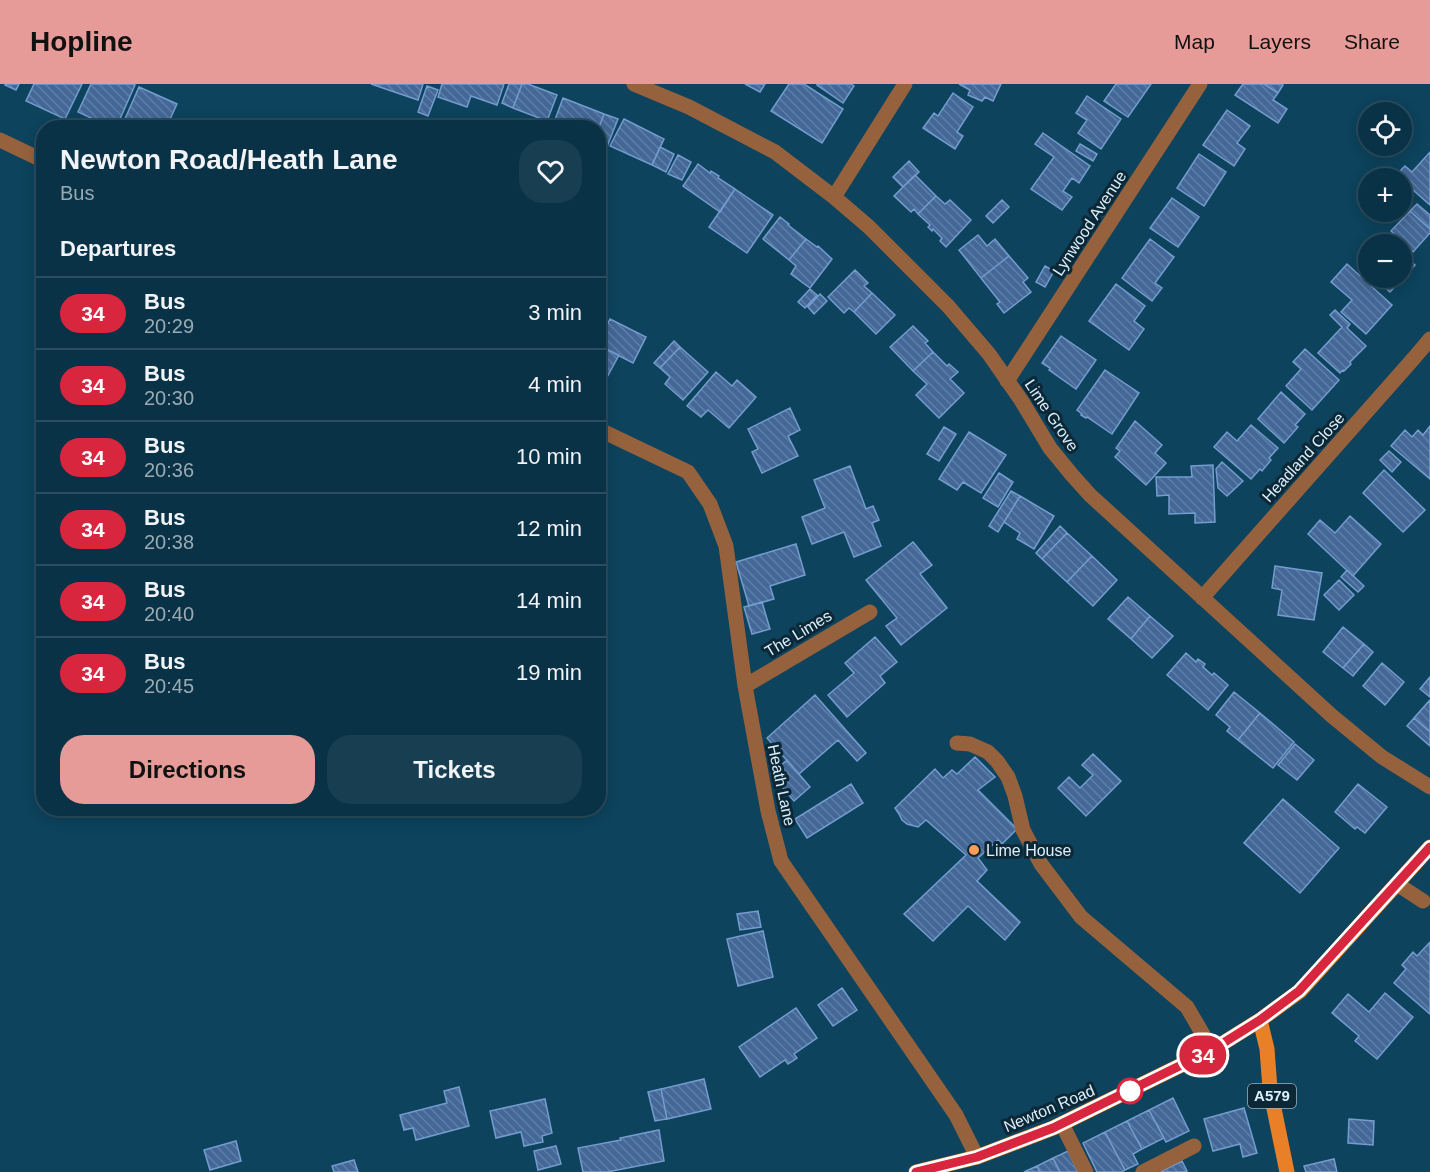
<!DOCTYPE html>
<html lang="en">
<head>
<meta charset="utf-8">
<style>
	:root { --surface:#0a3246; --page:#183e51; --text:#f1f3f6; --muted:#99aab3; --line:#2a4d5f; --accent:#e69b98 }
	body { margin:0; font-family:Helvetica,sans-serif; background:var(--page); color:var(--text); height:100vh; display:flex; flex-direction:column; font-size:22px; white-space:nowrap }
	* { box-sizing:border-box; margin:0 }
	p { font-size:20px; color:var(--muted) }
	.icon { flex:none; width:33px; height:33px; fill:none; stroke:currentColor; stroke-width:2; stroke-linecap:round; stroke-linejoin:round }
	.map { position:relative; flex:1; overflow:hidden }
	.side { position:absolute; left:36px; top:36px; width:570px; height:696px; display:flex; flex-direction:column; background:var(--surface); border-radius:24px; box-shadow:0 3px 15px #0003,0 0 0 2px var(--line) }
	.side>* { flex:none }
	.badge { padding:0 12px; border-radius:20px; font-size:21px; line-height:39px }
	.fabs { position:absolute; left:1358px; top:18px; display:grid; gap:12px }
	.fabs a { display:grid; place-items:center; width:54px; height:54px; border-radius:50%; background:var(--surface); box-shadow:0 3px 15px #0003,0 0 0 2px var(--line); font-size:30px }
	.map>.badge { position:absolute; translate:-50% -50%; box-shadow:0 0 0 3px #fff }
	h2 { padding:0 24px; font-size:22px; line-height:54px }
	.round { display:grid; place-items:center; flex:none; width:63px; height:63px; border-radius:24px; background:var(--page) }
	.headline { display:flex; align-items:center; justify-content:space-between; height:102px; padding:0 24px }
	h1 { font-size:28px; font-weight:600; line-height:45px }
	.button { display:flex; gap:12px; margin-top:auto; padding:12px 24px }
	.button a { flex:1; height:69px; border-radius:24px; background:var(--accent); color:#111; font-size:24px; font-weight:600; line-height:69px; text-align:center }
	.button a+a { background:var(--page); color:var(--text) }
	ul { padding:0; list-style:none }
	li { display:flex; align-items:center; gap:18px; height:72px; padding:0 24px; border-top:2px solid var(--line) }
	li div { flex:1 }
	li b { display:block; font-size:22px }
	li em { font-style:normal }
	li .badge { min-width:66px; font-weight:700; text-align:center }
	header { display:flex; align-items:center; gap:36px; box-sizing:border-box; height:84px; padding:0 30px; background:var(--accent); color:#111 }
	header strong { font-size:28px }
	nav { display:flex; gap:33px; margin-inline-start:auto; font-size:21px }
	.map>svg:first-child { display:block }
	.building { fill:url(#building-back-hatch); stroke:#759ccf; stroke-width:1.5 }
	.lines { fill:none; stroke-linecap:round; stroke-linejoin:round }
	.minor { stroke:#96623d; stroke-width:15 }
	.major { stroke:#e98028; stroke-width:15 }
	.line-casing { stroke:#fff; stroke-width:14 }
	.line { stroke:#d7263d; stroke-width:9 }
	.poi-dot { fill:#fd9c55; stroke:#0c2836; stroke-width:2 }
	.stop-dot { fill:#fff; stroke:#d7263d; stroke-width:3 }
	.labels { text-anchor:middle; stroke-width:6; stroke-linejoin:round; paint-order:stroke }
	.shield { fill:#0c2836; stroke:#9eb3c0; stroke-width:1.5 }
	.shield-label { font-size:15px; font-weight:bold; fill:#dceffb }
	.street-label { font-size:16px; fill:#dceffb; stroke:#0c2836 }
	.poi-label { font-size:16px; fill:#dceffb; stroke:#0c2836; text-anchor:start }
</style>
</head>
<body>
<header>
<strong>Hopline</strong>
<nav><a>Map</a><a>Layers</a><a>Share</a></nav>
</header>
<div class="map">
<svg width="1430" height="1088" viewBox="0 0 1430 1088">
	<defs>
		<pattern id="building-back-hatch" width="6" height="6" patternUnits="userSpaceOnUse" patternTransform="scale(1.5)"><rect width="6" height="6" fill="#436897"/><path d="M-1 5l2 2M0 0l6 6M5-1l2 2" fill="none" stroke="#5e7ea6"/></pattern>
	</defs>
	<rect width="100%" height="100%" fill="#0d435d"/>
	<path class="building" d="M 5,0 L 19,0 L 16,6 L 5,1 Z
		M 34,0 L 82,0 L 65,35 L 26,17 Z
		M 91,0 L 132,0 L 135,1 L 116,44 L 112,44 L 78,28 Z
		M 371,0 L 423,0 L 418,16 Z
		M 442,0 L 504,0 L 497,21 L 471,12 L 467,23 L 438,13 Z
		M 509,0 L 522,0 L 513,24 L 502,19 Z
		M 522,0 L 528,0 L 557,11 L 547,37 L 513,24 Z
		M 745,0 L 765,0 L 760,8 Z
		M 789,0 L 804,0 L 843,25 L 822,59 L 771,27 Z
		M 817,0 L 851,0 L 854,2 L 843,19 L 817,1 Z
		M 959,0 L 1001,0 L 993,17 L 985,13 L 982,17 L 968,11 L 970,6 Z
		M 1116,0 L 1151,0 L 1128,33 L 1104,17 Z
		M 1243,0 L 1264,0 L 1278,9 L 1273,16 L 1287,25 L 1278,39 L 1235,11 Z
		M 1264,0 L 1282,0 L 1283,1 L 1278,9 Z
		M 427,2 L 438,6 L 428,32 L 418,28 Z
		M 139,3 L 177,20 L 166,44 L 121,44 Z
		M 953,9 L 973,23 L 957,48 L 963,52 L 955,65 L 923,44 L 934,29 L 938,32 Z
		M 1087,12 L 1121,35 L 1101,65 L 1078,49 L 1087,36 L 1076,29 Z
		M 563,14 L 604,30 L 598,46 L 598,44 L 552,44 Z
		M 1227,26 L 1250,42 L 1237,59 L 1245,65 L 1234,82 L 1203,61 Z
		M 604,30 L 618,35 L 606,65 L 598,62 L 598,46 Z
		M 624,35 L 664,55 L 652,81 L 610,62 Z
		M 1043,49 L 1090,82 L 1079,99 L 1072,94 L 1063,107 L 1072,113 L 1062,126 L 1031,105 L 1054,73 L 1035,60 Z
		M 1080,60 L 1097,70 L 1093,77 L 1076,67 Z
		M 660,63 L 674,70 L 666,88 L 652,81 Z
		M 1430,68 L 1430,121 L 1396,91 L 1405,82 L 1412,88 Z
		M 1199,70 L 1226,88 L 1204,122 L 1177,104 Z
		M 678,71 L 691,78 L 682,96 L 668,90 Z
		M 909,77 L 919,88 L 903,103 L 893,93 Z
		M 698,80 L 710,89 L 711,87 L 719,92 L 718,94 L 735,105 L 720,128 L 683,102 Z
		M 915,91 L 936,112 L 918,130 L 914,125 L 911,128 L 894,112 Z
		M 735,105 L 773,131 L 747,169 L 709,143 Z
		M 936,112 L 945,120 L 950,116 L 971,136 L 946,163 L 940,157 L 942,154 L 933,145 L 932,147 L 928,143 L 930,141 L 918,130 Z
		M 1172,114 L 1199,133 L 1178,163 L 1150,144 Z
		M 1002,116 L 1009,123 L 993,139 L 986,132 Z
		M 1417,120 L 1430,131 L 1430,145 L 1410,127 Z
		M 1410,127 L 1430,145 L 1430,149 L 1413,168 L 1391,147 Z
		M 780,133 L 789,140 L 788,141 L 806,155 L 789,176 L 763,155 Z
		M 978,151 L 987,162 L 995,155 L 1009,172 L 981,194 L 959,166 Z
		M 806,155 L 817,163 L 818,162 L 832,175 L 810,204 L 791,190 L 796,182 L 789,176 Z
		M 1150,155 L 1174,173 L 1155,199 L 1162,204 L 1152,217 L 1122,194 Z
		M 1401,168 L 1415,181 L 1390,208 L 1374,194 L 1401,194 Z
		M 1009,172 L 1028,194 L 1023,198 L 1031,208 L 1004,229 L 997,220 L 1000,218 L 981,194 Z
		M 1347,180 L 1392,221 L 1366,250 L 1341,228 L 1352,216 L 1331,198 Z
		M 1045,182 L 1054,187 L 1045,203 L 1036,198 Z
		M 855,186 L 868,199 L 864,202 L 872,209 L 854,228 L 849,224 L 844,229 L 828,213 Z
		M 1116,200 L 1145,222 L 1134,237 L 1144,245 L 1129,266 L 1089,237 Z
		M 810,205 L 817,211 L 805,224 L 798,218 Z
		M 872,209 L 895,231 L 876,250 L 854,228 Z
		M 820,210 L 827,217 L 814,230 L 808,223 Z
		M 1335,226 L 1350,240 L 1347,244 L 1366,262 L 1350,278 L 1351,280 L 1344,287 L 1343,286 L 1340,289 L 1318,269 L 1342,243 L 1330,231 Z
		M 610,235 L 646,253 L 633,279 L 598,261 L 598,258 Z
		M 913,242 L 928,257 L 925,259 L 933,268 L 913,287 L 890,263 Z
		M 1061,252 L 1096,276 L 1076,305 L 1049,286 L 1050,284 L 1042,279 Z
		M 674,257 L 680,263 L 660,284 L 654,279 Z
		M 598,261 L 619,271 L 606,295 L 598,291 Z
		M 680,263 L 708,288 L 683,316 L 665,300 L 670,293 L 660,284 Z
		M 1305,265 L 1339,296 L 1312,326 L 1286,302 L 1301,285 L 1293,278 Z
		M 933,268 L 947,282 L 949,280 L 958,288 L 950,295 L 964,309 L 939,334 L 916,311 L 927,300 L 913,287 Z
		M 1105,286 L 1139,309 L 1112,350 L 1087,333 L 1086,334 L 1081,331 L 1082,330 L 1077,326 Z
		M 716,288 L 732,302 L 737,296 L 756,313 L 729,344 L 708,326 L 701,333 L 687,322 Z
		M 1281,308 L 1305,330 L 1295,341 L 1298,343 L 1284,359 L 1258,335 Z
		M 790,324 L 800,346 L 788,352 L 798,372 L 762,389 L 752,368 L 758,365 L 748,345 Z
		M 1135,337 L 1162,361 L 1155,369 L 1166,379 L 1146,401 L 1115,373 L 1120,367 L 1116,364 Z
		M 1251,341 L 1278,364 L 1269,374 L 1271,376 L 1262,387 L 1260,385 L 1251,395 L 1214,363 L 1227,348 L 1237,357 Z
		M 1430,342 L 1430,395 L 1391,362 L 1405,346 L 1412,353 L 1418,346 L 1423,351 Z
		M 944,343 L 956,350 L 939,377 L 927,370 Z
		M 969,348 L 1006,371 L 981,409 L 963,398 L 957,406 L 939,395 Z
		M 1389,367 L 1401,378 L 1392,388 L 1380,376 Z
		M 1222,378 L 1243,397 L 1227,412 L 1218,404 L 1216,385 Z
		M 1213,381 L 1215,438 L 1195,439 L 1195,429 L 1169,430 L 1169,411 L 1157,412 L 1156,393 L 1192,393 L 1191,382 Z
		M 850,382 L 866,425 L 873,422 L 879,436 L 872,439 L 881,462 L 854,473 L 844,448 L 812,460 L 802,433 L 825,424 L 814,396 Z
		M 1384,386 L 1425,426 L 1403,448 L 1363,409 Z
		M 999,389 L 1013,398 L 998,423 L 983,414 Z
		M 1011,407 L 1020,412 L 998,448 L 989,442 Z
		M 1020,412 L 1054,432 L 1034,465 L 1017,455 L 1020,449 L 1004,438 Z
		M 1350,432 L 1381,460 L 1353,492 L 1308,450 L 1320,436 L 1335,449 Z
		M 1060,442 L 1067,449 L 1042,475 L 1036,469 Z
		M 1067,449 L 1092,472 L 1067,498 L 1042,475 Z
		M 913,458 L 932,481 L 920,490 L 947,524 L 901,561 L 886,542 L 897,534 L 866,496 Z
		M 796,460 L 805,491 L 770,502 L 774,515 L 749,522 L 736,478 Z
		M 1092,472 L 1117,496 L 1093,522 L 1067,498 Z
		M 1275,482 L 1322,489 L 1314,536 L 1278,531 L 1282,506 L 1272,504 Z
		M 1347,486 L 1364,502 L 1358,508 L 1341,493 Z
		M 1339,496 L 1354,511 L 1339,526 L 1324,511 Z
		M 1128,513 L 1150,532 L 1131,555 L 1108,535 Z
		M 762,518 L 770,545 L 752,550 L 744,523 Z
		M 1150,532 L 1173,552 L 1152,574 L 1131,555 Z
		M 1343,543 L 1364,560 L 1343,584 L 1323,568 Z
		M 875,553 L 897,578 L 880,592 L 885,599 L 847,633 L 828,611 L 854,589 L 845,579 Z
		M 1364,560 L 1373,568 L 1353,592 L 1343,584 Z
		M 1186,569 L 1196,578 L 1198,575 L 1205,580 L 1203,583 L 1212,591 L 1214,589 L 1228,601 L 1208,626 L 1167,591 Z
		M 1382,579 L 1404,598 L 1385,621 L 1363,602 Z
		M 1430,593 L 1430,613 L 1420,605 Z
		M 1234,608 L 1260,629 L 1238,656 L 1227,647 L 1230,643 L 1216,631 Z
		M 815,611 L 866,669 L 857,677 L 838,656 L 799,690 L 767,654 Z
		M 1430,616 L 1430,648 L 1414,634 Z
		M 1260,629 L 1294,658 L 1273,684 L 1238,656 Z
		M 1414,634 L 1430,648 L 1430,662 L 1407,642 Z
		M 1295,660 L 1314,676 L 1297,696 L 1278,681 Z
		M 1093,670 L 1121,697 L 1086,732 L 1058,704 L 1069,693 L 1080,704 L 1093,691 L 1082,681 Z
		M 975,673 L 995,693 L 978,706 L 1017,745 L 1002,760 L 998,756 L 978,774 L 987,786 L 977,797 L 1020,838 L 1005,856 L 968,822 L 933,857 L 904,830 L 966,771 L 926,736 L 918,743 L 907,740 L 902,736 L 899,730 L 895,724 L 935,685 L 943,694 L 952,686 L 957,690 Z
		M 787,676 L 810,703 L 794,717 L 771,690 Z
		M 851,700 L 863,719 L 807,754 L 795,735 Z
		M 1358,700 L 1387,723 L 1365,749 L 1357,743 L 1355,745 L 1335,728 Z
		M 1283,715 L 1339,764 L 1300,809 L 1244,759 Z
		M 758,827 L 761,843 L 740,846 L 737,830 Z
		M 763,847 L 773,893 L 738,902 L 727,855 Z
		M 1430,858 L 1430,930 L 1394,899 L 1406,885 L 1402,881 L 1413,868 L 1417,872 Z
		M 842,904 L 857,926 L 833,942 L 818,921 Z
		M 1385,909 L 1413,933 L 1377,975 L 1355,957 L 1359,952 L 1332,929 L 1348,910 L 1369,928 Z
		M 796,924 L 817,954 L 794,970 L 797,974 L 788,980 L 785,976 L 760,993 L 739,963 Z
		M 704,995 L 711,1025 L 667,1035 L 661,1005 Z
		M 459,1003 L 469,1042 L 416,1056 L 413,1044 L 404,1046 L 400,1031 L 447,1019 L 444,1007 Z
		M 661,1005 L 667,1035 L 655,1037 L 648,1008 Z
		M 1173,1014 L 1189,1047 L 1166,1058 L 1149,1026 Z
		M 545,1015 L 552,1049 L 542,1052 L 543,1058 L 524,1062 L 521,1048 L 496,1054 L 490,1027 Z
		M 1244,1024 L 1257,1069 L 1243,1073 L 1240,1060 L 1213,1067 L 1204,1035 Z
		M 1149,1026 L 1164,1054 L 1142,1065 L 1127,1037 Z
		M 1349,1035 L 1374,1037 L 1373,1061 L 1348,1059 Z
		M 1127,1037 L 1142,1065 L 1133,1070 L 1138,1080 L 1125,1086 L 1105,1048 Z
		M 659,1046 L 664,1077 L 607,1088 L 583,1088 L 578,1064 L 621,1056 L 620,1054 Z
		M 1105,1048 L 1125,1086 L 1122,1088 L 1097,1088 L 1083,1059 Z
		M 236,1057 L 241,1077 L 210,1086 L 204,1066 Z
		M 556,1062 L 561,1080 L 538,1086 L 534,1067 Z
		M 1068,1067 L 1078,1088 L 1060,1088 L 1053,1074 Z
		M 1053,1074 L 1060,1088 L 1040,1088 L 1037,1082 Z
		M 1334,1075 L 1337,1088 L 1306,1088 L 1304,1082 Z
		M 354,1076 L 358,1088 L 334,1088 L 332,1082 Z
		M 1182,1077 L 1187,1087 L 1184,1088 L 1160,1088 Z
		M 1037,1082 L 1040,1088 L 1024,1088 Z"/>
	<g class="lines">
		<path class="minor" d="M 634,0 L 689,23 L 775,68 L 834,113 L 869,143 L 948,222 L 989,270 L 1021,316 L 1050,364 L 1072,391 L 1090,411 L 1332,632 L 1382,673 L 1430,703
			M 0,56 L 44,77
			M 834,113 L 905,0
			M 1007,297 L 1200,0
			M 598,345 L 688,388 L 710,420 L 726,462 L 745,602 L 768,727 L 781,777 L 956,1031 L 977,1073
			M 1202,514 L 1414,274 L 1430,255
			M 745,602 L 870,528
			M 957,659 L 970,660 L 988,668 L 997,677 L 1008,693 L 1015,712 L 1023,746 L 1041,780 L 1081,833 L 1187,923 L 1212,966
			M 1397,800 L 1423,817
			M 1062,1040 L 1086,1088
			M 1143,1088 L 1194,1062"/>
		<path class="major" d="M 1260,936 L 1267,965 L 1270,1005 L 1287,1088
			M 916,1088 L 977,1073 L 1053,1044 L 1212,966 L 1260,936 L 1300,907 L 1430,763"/>
	</g>
	<g class="lines">
		<g class="line-casing">
			<path id="line" d="M 916,1088 L 977,1073 L 1053,1044 L 1212,966 L 1260,936 L 1299,907 L 1430,763"/>
		</g>
		<use href="#line" class="line"/>
	</g>
	<circle class="poi-dot" cx="974" cy="766" r="6"/>
	<circle class="stop-dot" cx="1130" cy="1007" r="12"/>
	<g class="labels">
		<rect class="shield" x="1248" y="1000" width="48" height="24" rx="4.5"/>
		<g class="shield-label">
			<text x="1272" y="1017">A579</text>
		</g>
		<g class="street-label">
			<text transform="translate(1089 139) rotate(-57)" y="6">Lynwood Avenue</text>
			<text transform="translate(1052 331) rotate(56)" y="6">Lime Grove</text>
			<text transform="translate(1303 373) rotate(-48)" y="6">Headland Close</text>
			<text transform="translate(798 549) rotate(-31)" y="6">The Limes</text>
			<text transform="translate(782 701) rotate(78)" y="6">Heath Lane</text>
			<text transform="translate(1049 1024) rotate(-23)" y="6">Newton Road</text>
		</g>
		<g class="poi-label">
			<text x="986" y="772">Lime House</text>
		</g>
	</g>
</svg>
<div class="fabs">
<a><svg class="icon" aria-label="locate" viewBox="0 0 24 24"><circle cx="12" cy="12" r="6"/><path d="M12 2v4M12 18v4M2 12h4M18 12h4"/></svg></a>
<a>+</a>
<a>−</a>
</div>
<b class="badge" style="left:1203px;top:971px;background:#d7263d;color:#fff">34</b>
<section class="side">
<div class="headline"><div><h1>Newton Road/Heath Lane</h1><p>Bus</p></div><a class="round"><svg class="icon" aria-label="heart" viewBox="0 0 24 24"><path d="M12 20l-8-8c-3-5 5-10 8-4 3-6 11-1 8 4z"/></svg></a></div>
<h2>Departures</h2>
<ul>
<li><span class="badge" style="background:#d7263d;color:#fff">34</span><div><b>Bus</b><p>20:29</p></div><em>3 min</em></li>
<li><span class="badge" style="background:#d7263d;color:#fff">34</span><div><b>Bus</b><p>20:30</p></div><em>4 min</em></li>
<li><span class="badge" style="background:#d7263d;color:#fff">34</span><div><b>Bus</b><p>20:36</p></div><em>10 min</em></li>
<li><span class="badge" style="background:#d7263d;color:#fff">34</span><div><b>Bus</b><p>20:38</p></div><em>12 min</em></li>
<li><span class="badge" style="background:#d7263d;color:#fff">34</span><div><b>Bus</b><p>20:40</p></div><em>14 min</em></li>
<li><span class="badge" style="background:#d7263d;color:#fff">34</span><div><b>Bus</b><p>20:45</p></div><em>19 min</em></li>
</ul>
<div class="button"><a>Directions</a><a>Tickets</a></div>
</section>
</div>
</body>
</html>
